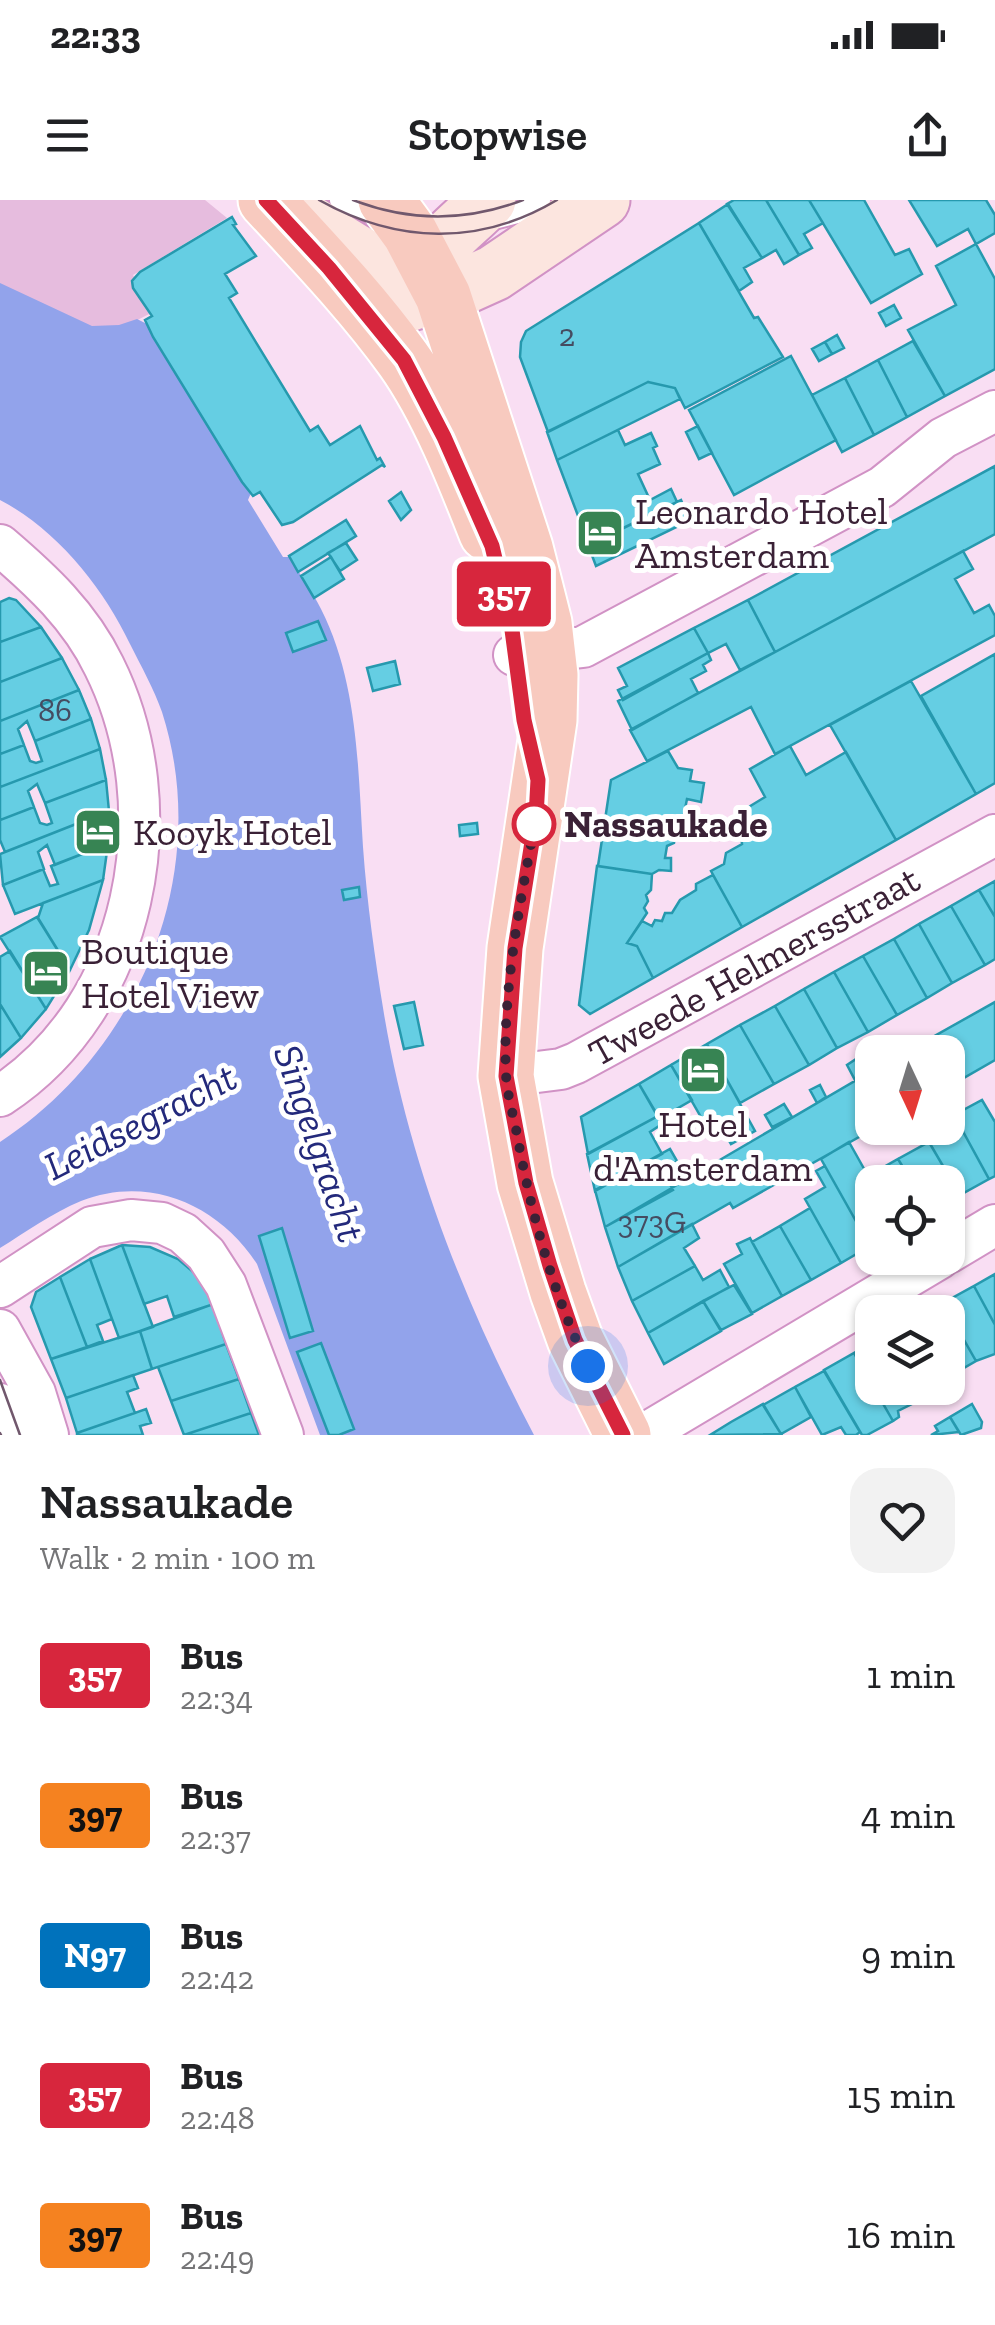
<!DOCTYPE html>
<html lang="en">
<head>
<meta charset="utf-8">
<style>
	:root { --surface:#fff; --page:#f2f2f2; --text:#202124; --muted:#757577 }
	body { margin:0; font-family:"Zilla Slab",serif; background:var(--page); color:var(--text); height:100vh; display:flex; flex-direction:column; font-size:38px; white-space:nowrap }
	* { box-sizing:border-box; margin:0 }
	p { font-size:32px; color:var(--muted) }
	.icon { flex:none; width:55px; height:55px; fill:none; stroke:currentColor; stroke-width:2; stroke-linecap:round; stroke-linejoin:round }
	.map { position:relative; height:1235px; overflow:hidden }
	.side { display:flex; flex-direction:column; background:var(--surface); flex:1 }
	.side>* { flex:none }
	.badge { padding:0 20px; border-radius:8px; font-size:35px; line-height:65px }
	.needle { width:65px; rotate:176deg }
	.controls { position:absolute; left:855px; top:835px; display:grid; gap:20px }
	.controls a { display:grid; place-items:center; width:110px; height:110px; border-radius:20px; background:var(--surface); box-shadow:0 2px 8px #0004; font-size:50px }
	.you { position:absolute; width:50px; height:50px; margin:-25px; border:8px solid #fff; border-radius:50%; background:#1a73e8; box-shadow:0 0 0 15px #1a73e833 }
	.map>.badge { position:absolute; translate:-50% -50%; box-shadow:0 0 0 5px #fff }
	.round { display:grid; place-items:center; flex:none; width:105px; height:105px; border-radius:30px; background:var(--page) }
	.head { display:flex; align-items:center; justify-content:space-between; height:170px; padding:0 40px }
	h1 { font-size:48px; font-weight:600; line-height:75px }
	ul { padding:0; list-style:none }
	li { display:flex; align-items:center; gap:30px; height:140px; padding:0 40px }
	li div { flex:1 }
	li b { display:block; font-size:38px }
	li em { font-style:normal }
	li .badge { min-width:110px; font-weight:700; text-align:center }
	.status { display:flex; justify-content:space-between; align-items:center; height:70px; padding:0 50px; background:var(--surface); direction:ltr }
	.status svg { height:28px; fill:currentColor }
	header { display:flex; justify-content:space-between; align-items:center; height:130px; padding:0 40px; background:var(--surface); font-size:45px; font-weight:600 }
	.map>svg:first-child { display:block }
	.green { fill:#e6bcde }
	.water { fill:#92a3eb }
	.building { fill:#65cee3; stroke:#2699ae; stroke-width:2.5 }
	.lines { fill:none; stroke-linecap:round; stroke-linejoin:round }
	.service-casing { stroke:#d192c5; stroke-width:24 }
	.minor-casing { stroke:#d192c5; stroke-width:44 }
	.secondary-casing { stroke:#d192c5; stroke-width:59 }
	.primary-casing { stroke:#fff; stroke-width:59 }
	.service { stroke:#fff; stroke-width:20 }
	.minor { stroke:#fff; stroke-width:40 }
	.secondary { stroke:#fce5df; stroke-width:55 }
	.primary { stroke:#f8cabf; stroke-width:55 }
	.tram { stroke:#71586d; stroke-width:2.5 }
	.line-casing { stroke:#fff; stroke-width:22 }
	.line { stroke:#d7263d; stroke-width:15 }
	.walk { stroke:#3a2136; stroke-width:10; stroke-dasharray:0 18 }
	.stop-dot { fill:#fff; stroke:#d7263d; stroke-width:5 }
	.labels { text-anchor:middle; stroke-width:10; stroke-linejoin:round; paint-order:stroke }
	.number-label { font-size:32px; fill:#454c61 }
	.poi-label { font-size:38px; fill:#3a2136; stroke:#fff; text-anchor:start }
	.stop-label { font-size:38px; font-weight:bold; fill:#3a2136; stroke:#fff; text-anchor:start }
	.street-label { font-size:38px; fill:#3a2136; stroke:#fff }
	.water-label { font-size:40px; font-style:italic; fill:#23297b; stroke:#fff }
</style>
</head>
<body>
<div class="status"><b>22:33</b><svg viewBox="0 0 49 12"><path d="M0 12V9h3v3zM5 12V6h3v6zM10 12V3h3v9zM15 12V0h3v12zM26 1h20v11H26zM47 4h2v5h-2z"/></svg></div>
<header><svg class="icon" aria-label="menu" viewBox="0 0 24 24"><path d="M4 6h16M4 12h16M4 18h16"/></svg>Stopwise<svg class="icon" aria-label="share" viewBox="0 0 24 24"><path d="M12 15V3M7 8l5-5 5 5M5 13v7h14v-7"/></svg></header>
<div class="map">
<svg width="995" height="1235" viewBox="0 0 995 1235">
	<rect width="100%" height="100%" fill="#f9def3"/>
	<path class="green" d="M 0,0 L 205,0 L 227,18 L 133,75 L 153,112 L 118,130 L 67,124 L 0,93 Z"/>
	<path class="water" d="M 0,83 L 92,126 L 119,125 L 137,119 L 147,124 L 251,293 L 248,300 L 283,357 L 289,357 C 300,374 312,391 321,409 C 358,482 358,568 363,647 C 367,703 375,759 384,814 C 409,963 464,1102 534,1235 L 320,1235 L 257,1064 C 219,1005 149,974 81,1001 C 52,1013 26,1032 0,1048 L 0,942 C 138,852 214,674 162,512 C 154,489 141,466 130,444 C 103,387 56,329 0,300 Z"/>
	<path class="building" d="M 734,0 L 766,0 L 799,55 L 784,64 L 776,50 L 762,58 L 727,4 Z
		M 766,0 L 809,0 L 823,23 L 804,34 L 812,48 L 799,55 Z
		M 809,0 L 864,0 L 895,55 L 909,49 L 922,74 L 871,103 Z
		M 909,0 L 986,0 L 995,15 L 995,33 L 976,44 L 968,29 L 937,46 Z
		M 728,4 L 762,58 L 744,68 L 752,82 L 739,91 L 699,23 Z
		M 232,17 L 236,24 L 233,25 L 256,56 L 225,74 L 237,93 L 229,98 L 310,231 L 318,226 L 330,245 L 360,226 L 377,260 L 380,258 L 385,267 L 382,265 L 293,322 L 282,325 L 260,292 L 253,296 L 242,282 L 153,137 L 145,120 L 152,116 L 133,88 L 132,81 L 140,72 Z
		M 699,23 L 754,118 L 758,117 L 783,157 L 685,208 L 675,188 L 648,182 L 548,232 L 520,157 L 521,142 L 526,131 Z
		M 976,44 L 995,79 L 995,169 L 945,196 L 908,130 L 956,105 L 936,66 Z
		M 894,105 L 901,118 L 886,126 L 879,113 Z
		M 837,135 L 844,148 L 832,154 L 825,142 Z
		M 913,141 L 945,196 L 907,217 L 878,160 Z
		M 825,142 L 832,154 L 819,161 L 812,149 Z
		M 791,156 L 836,240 L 734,295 L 689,210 Z
		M 878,160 L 907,217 L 874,235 L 845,178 Z
		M 845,178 L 874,235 L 842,252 L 812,195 Z
		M 648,182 L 675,188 L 680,199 L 557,260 L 547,232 Z
		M 698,226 L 712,253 L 699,259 L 686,232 Z
		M 618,230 L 625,245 L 651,233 L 657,246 L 653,248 L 660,264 L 638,274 L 650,300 L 671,289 L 677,302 L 589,345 L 557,260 Z
		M 995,266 L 995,334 L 775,452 L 748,400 Z
		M 401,292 L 411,310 L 401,320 L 389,301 Z
		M 681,300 L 688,317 L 687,322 L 596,366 L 588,345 Z
		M 346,320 L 356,336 L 298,372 L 289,356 Z
		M 346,343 L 357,360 L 340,371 L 328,353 Z
		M 963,351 L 973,369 L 955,379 L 974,413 L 989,405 L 995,416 L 995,435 L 775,554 L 751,507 L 647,561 L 630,530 Z
		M 331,357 L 344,379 L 314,398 L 301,376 Z
		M 9,398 L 16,400 L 41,427 L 0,442 L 0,402 Z
		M 748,400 L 775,452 L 740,470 L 726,444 L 708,453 L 694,428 Z
		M 318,421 L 326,440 L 293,452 L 286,433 Z
		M 41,427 L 62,458 L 0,482 L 0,442 Z
		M 694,428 L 708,453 L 623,500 L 618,490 L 627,486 L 618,468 Z
		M 708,453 L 711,460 L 703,465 L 706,471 L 691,479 L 698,493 L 632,530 L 618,501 Z
		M 995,454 L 995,583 L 976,594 L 921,496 Z
		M 62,458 L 79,490 L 0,521 L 0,482 Z
		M 395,461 L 400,484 L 373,491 L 367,468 Z
		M 911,481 L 976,594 L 896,640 L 830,525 Z
		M 79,490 L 91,519 L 35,541 L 27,521 L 18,529 L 24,545 L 0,554 L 0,521 Z
		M 91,519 L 100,549 L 0,587 L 0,554 L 24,545 L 30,561 L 36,563 L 42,561 L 35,541 Z
		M 790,546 L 806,575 L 846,552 L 896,640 L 742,727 L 711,671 L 724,664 L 726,653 L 742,644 L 739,613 L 765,597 L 750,569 Z
		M 100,549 L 106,580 L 45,603 L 37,584 L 28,591 L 34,607 L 0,620 L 0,587 Z
		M 668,551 L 678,568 L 692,570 L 690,581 L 704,583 L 701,602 L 687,599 L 682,624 L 676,628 L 674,643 L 667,646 L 665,658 L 671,658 L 671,671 L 659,670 L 652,674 L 598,666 L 611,580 Z
		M 106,580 L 109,611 L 5,652 L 0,640 L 0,620 L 34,607 L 40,623 L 47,625 L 52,623 L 45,603 Z
		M 109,611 L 108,644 L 55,665 L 47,645 L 38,652 L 44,669 L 3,685 L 0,654 Z
		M 477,623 L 478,634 L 460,636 L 459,625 Z
		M 108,644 L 103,680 L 15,714 L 3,685 L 43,669 L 50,686 L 58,684 L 51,666 Z
		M 597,666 L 652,674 L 651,690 L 646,695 L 648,701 L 644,708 L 647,713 L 627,743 L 637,746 L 653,778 L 590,814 L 579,805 Z
		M 713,675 L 742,727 L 653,778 L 637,746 L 627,743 L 642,721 L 652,726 L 655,720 L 662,721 L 665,713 L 672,713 L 680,700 L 696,690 L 696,684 Z
		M 103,680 L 89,730 L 70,770 L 38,718 L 43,703 Z
		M 995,681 L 995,717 L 979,690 Z
		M 359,687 L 360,697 L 344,700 L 342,690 Z
		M 979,690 L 995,717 L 995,759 L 985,765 L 951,706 Z
		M 951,706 L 985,765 L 952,783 L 919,724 Z
		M 37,717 L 70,770 L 46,809 L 0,737 Z
		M 919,724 L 952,783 L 927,798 L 894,739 Z
		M 894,739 L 927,798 L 897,815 L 863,756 Z
		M 10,751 L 46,809 L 21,838 L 0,804 L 0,757 Z
		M 863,756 L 897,815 L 868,832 L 834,772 Z
		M 834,772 L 868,832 L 837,848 L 804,789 Z
		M 804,789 L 837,848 L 809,865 L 775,806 Z
		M 414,802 L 423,845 L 404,849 L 394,806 Z
		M 995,802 L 995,860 L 948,887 L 948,852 L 906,852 Z
		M 0,804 L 21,838 L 0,857 Z
		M 775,806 L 809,865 L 774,884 L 740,825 Z
		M 740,825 L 774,884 L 740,903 L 707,844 Z
		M 707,844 L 755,931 L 731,944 L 720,925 L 709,931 L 671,865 Z
		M 859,857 L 868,874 L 855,880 L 847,865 Z
		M 671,865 L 692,900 L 673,911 L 676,916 L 662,924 L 639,884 Z
		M 872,871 L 872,928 L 875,928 L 733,1008 L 730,1003 L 618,1067 L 605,1027 Z
		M 639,884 L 658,916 L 588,954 L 581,917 Z
		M 820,885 L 826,897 L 817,903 L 810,890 Z
		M 982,900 L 995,922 L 995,976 L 989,979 L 954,915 Z
		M 784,904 L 792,917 L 772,927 L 765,915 Z
		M 954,915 L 989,979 L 960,995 L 926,937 L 948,928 L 948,918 Z
		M 658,916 L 662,924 L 650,932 L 662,954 L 595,991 L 587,954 Z
		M 849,942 L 872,983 L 870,1046 L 821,959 Z
		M 929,942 L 960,995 L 948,1002 L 948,982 L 912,982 L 898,959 Z
		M 670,949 L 677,961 L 662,970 L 673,990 L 605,1027 L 595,990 Z
		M 898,959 L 912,982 L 872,983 L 868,976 Z
		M 825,966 L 870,1046 L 841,1063 L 805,999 L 825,987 L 816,971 Z
		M 810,1008 L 841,1063 L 811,1080 L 780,1026 Z
		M 692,1024 L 699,1038 L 684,1048 L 695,1066 L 632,1101 L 618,1067 Z
		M 780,1026 L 811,1080 L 782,1096 L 752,1042 Z
		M 282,1028 L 313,1131 L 290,1138 L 259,1036 Z
		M 750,1038 L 782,1096 L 752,1113 L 724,1064 L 742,1054 L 737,1044 Z
		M 122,1045 L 150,1047 L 178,1059 L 199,1077 L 214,1104 L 174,1117 L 167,1096 L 144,1104 Z
		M 122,1045 L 153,1127 L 119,1138 L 90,1059 Z
		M 90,1059 L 112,1119 L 97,1125 L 103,1141 L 87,1147 L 60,1077 Z
		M 695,1066 L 703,1080 L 720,1070 L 729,1087 L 648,1133 L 632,1101 Z
		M 995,1074 L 995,1125 L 974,1086 Z
		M 60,1077 L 87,1147 L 51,1159 L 31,1107 L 36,1092 Z
		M 734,1085 L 752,1114 L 721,1130 L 703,1101 Z
		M 974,1086 L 995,1125 L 995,1154 L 976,1161 L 943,1103 Z
		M 703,1101 L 721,1131 L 664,1164 L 648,1133 Z
		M 943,1103 L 976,1161 L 957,1172 L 960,1177 L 949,1183 L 948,1112 L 926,1112 Z
		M 213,1104 L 226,1144 L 152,1169 L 140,1131 Z
		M 140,1131 L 152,1169 L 66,1198 L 51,1159 Z
		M 321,1143 L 354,1229 L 339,1235 L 329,1235 L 297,1152 Z
		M 872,1143 L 872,1185 L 854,1153 Z
		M 226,1144 L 239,1179 L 171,1201 L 158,1167 Z
		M 854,1153 L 893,1221 L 867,1235 L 862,1235 L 824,1170 Z
		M 824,1171 L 860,1232 L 856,1235 L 846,1235 L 841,1227 L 822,1235 L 795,1187 Z
		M 133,1175 L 138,1188 L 127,1192 L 135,1213 L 77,1233 L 66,1198 Z
		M 239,1179 L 251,1213 L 184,1235 L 171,1201 Z
		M 948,1180 L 957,1197 L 947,1202 L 939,1189 L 920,1200 L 913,1188 L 948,1188 Z
		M 795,1187 L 811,1217 L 781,1234 L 763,1205 Z
		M 874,1188 L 913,1188 L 920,1200 L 898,1211 L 899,1217 L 893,1221 Z
		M 763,1204 L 781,1234 L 710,1235 L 731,1222 Z
		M 972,1204 L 982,1222 L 981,1228 L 961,1235 L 950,1217 Z
		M 146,1209 L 151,1223 L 140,1226 L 143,1235 L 77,1235 L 77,1233 Z
		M 251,1213 L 259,1235 L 184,1235 Z
		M 950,1217 L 959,1232 L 931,1235 L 938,1231 L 935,1226 Z"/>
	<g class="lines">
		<g class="service-casing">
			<path id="service" d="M 340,0 L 388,20
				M 486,21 L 517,13 L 540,0"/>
		</g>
		<g class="minor-casing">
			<path id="minor" d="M 0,345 C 41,380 80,416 104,466 C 175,608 138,806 0,896
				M 514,455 L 583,447 L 882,287 L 943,238 L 995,211
				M 506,876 L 561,869 L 576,863 L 995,635
				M 948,1053 L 995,1025
				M 0,1087 L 92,1027 L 131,1020 L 162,1023 L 183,1033 L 206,1054 L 226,1085 L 283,1235
				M 0,1130 L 35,1193 L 48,1235
				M 0,1204 L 11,1235
				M 643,1235 L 940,1058"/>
		</g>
		<g class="secondary-casing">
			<path id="secondary" d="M 279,4 C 333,37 384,74 443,96 L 494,73 L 602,0
				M 411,103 C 418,55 456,33 488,0"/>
		</g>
		<g class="primary-casing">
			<path id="primary" d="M 266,0 C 313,51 362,102 403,159 C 438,208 465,277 487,333
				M 386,0 L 410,33 L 443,96 L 525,348 L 544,423 L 550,475 L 549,520 L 515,748 L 506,876 L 525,983 L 558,1092 L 575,1139 L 623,1235"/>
		</g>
		<use href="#service" class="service"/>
		<use href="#minor" class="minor"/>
		<use href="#secondary" class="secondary"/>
		<use href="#primary" class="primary"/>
		<path class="tram" d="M 319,0 C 397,44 480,46 557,0
			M 353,0 C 410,22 466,22 523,0
			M 0,1180 L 20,1235
			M 0,1233 L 1,1235"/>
	</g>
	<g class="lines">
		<g class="line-casing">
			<path id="line" d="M 266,0 L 329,68 L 404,160 L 444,237 L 492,346 L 512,430 L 524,520 L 538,580 L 536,617 L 515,748 L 506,876 L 526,983 L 550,1066 L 575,1140 L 623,1235"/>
		</g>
		<use href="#line" class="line"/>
		<path class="walk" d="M 534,624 L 536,617 C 521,700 502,789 506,874 C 507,894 513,914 517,934 C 531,1013 553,1094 588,1166"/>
	</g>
	<defs>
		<g id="hotel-square" transform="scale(2.5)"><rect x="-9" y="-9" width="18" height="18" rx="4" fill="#378453" stroke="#fff"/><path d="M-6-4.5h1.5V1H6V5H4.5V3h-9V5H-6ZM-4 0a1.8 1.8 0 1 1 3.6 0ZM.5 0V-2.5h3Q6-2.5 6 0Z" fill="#fff"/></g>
	</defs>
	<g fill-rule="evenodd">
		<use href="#hotel-square" x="600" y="333"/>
		<use href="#hotel-square" x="98" y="632"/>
		<use href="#hotel-square" x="46" y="773"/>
		<use href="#hotel-square" x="703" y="870"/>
	</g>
	<circle class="stop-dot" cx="534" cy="624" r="20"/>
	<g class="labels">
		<g class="number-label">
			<text x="567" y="146">2</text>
			<text x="55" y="521">86</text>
			<text x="652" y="1033">373G</text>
		</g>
		<g class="poi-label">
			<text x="635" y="324">Leonardo Hotel<tspan x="635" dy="44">Amsterdam</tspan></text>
			<text x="133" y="645">Kooyk Hotel</text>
			<text x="81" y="764">Boutique<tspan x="81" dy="44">Hotel View</tspan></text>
			<text x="703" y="937" text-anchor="middle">Hotel<tspan x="703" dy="44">d'Amsterdam</tspan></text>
		</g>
		<g class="stop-label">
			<text x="564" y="637">Nassaukade</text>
		</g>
		<g class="street-label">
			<text transform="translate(754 766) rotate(-29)" y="13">Tweede Helmersstraat</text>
		</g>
		<g class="water-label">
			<text transform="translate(140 921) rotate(-27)" y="14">Leidsegracht</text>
			<text transform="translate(320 943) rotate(71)" y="14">Singelgracht</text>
		</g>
	</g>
</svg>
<div class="controls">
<a><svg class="needle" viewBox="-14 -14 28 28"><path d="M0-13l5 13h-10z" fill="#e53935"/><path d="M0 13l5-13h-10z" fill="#757577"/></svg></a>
<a><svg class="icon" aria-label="locate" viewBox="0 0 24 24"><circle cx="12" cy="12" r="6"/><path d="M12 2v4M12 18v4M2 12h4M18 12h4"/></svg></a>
<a><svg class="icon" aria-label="layers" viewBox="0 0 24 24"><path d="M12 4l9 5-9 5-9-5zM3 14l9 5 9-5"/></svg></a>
</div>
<div class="you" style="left:588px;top:1166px"></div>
<b class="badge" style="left:504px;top:394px;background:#d7263d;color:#fff">357</b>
</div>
<section class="side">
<div class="head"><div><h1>Nassaukade</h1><p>Walk · 2 min · 100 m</p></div><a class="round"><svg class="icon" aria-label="heart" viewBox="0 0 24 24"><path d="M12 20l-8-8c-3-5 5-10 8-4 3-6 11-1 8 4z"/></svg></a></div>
<ul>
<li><span class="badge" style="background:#d7263d;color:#fff">357</span><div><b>Bus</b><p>22:34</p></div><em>1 min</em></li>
<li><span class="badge" style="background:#f58220;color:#111">397</span><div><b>Bus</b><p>22:37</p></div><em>4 min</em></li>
<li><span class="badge" style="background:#0072bc;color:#fff">N97</span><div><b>Bus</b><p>22:42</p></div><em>9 min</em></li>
<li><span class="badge" style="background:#d7263d;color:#fff">357</span><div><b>Bus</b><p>22:48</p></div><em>15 min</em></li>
<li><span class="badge" style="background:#f58220;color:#111">397</span><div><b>Bus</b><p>22:49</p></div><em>16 min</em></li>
</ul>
</section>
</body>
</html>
